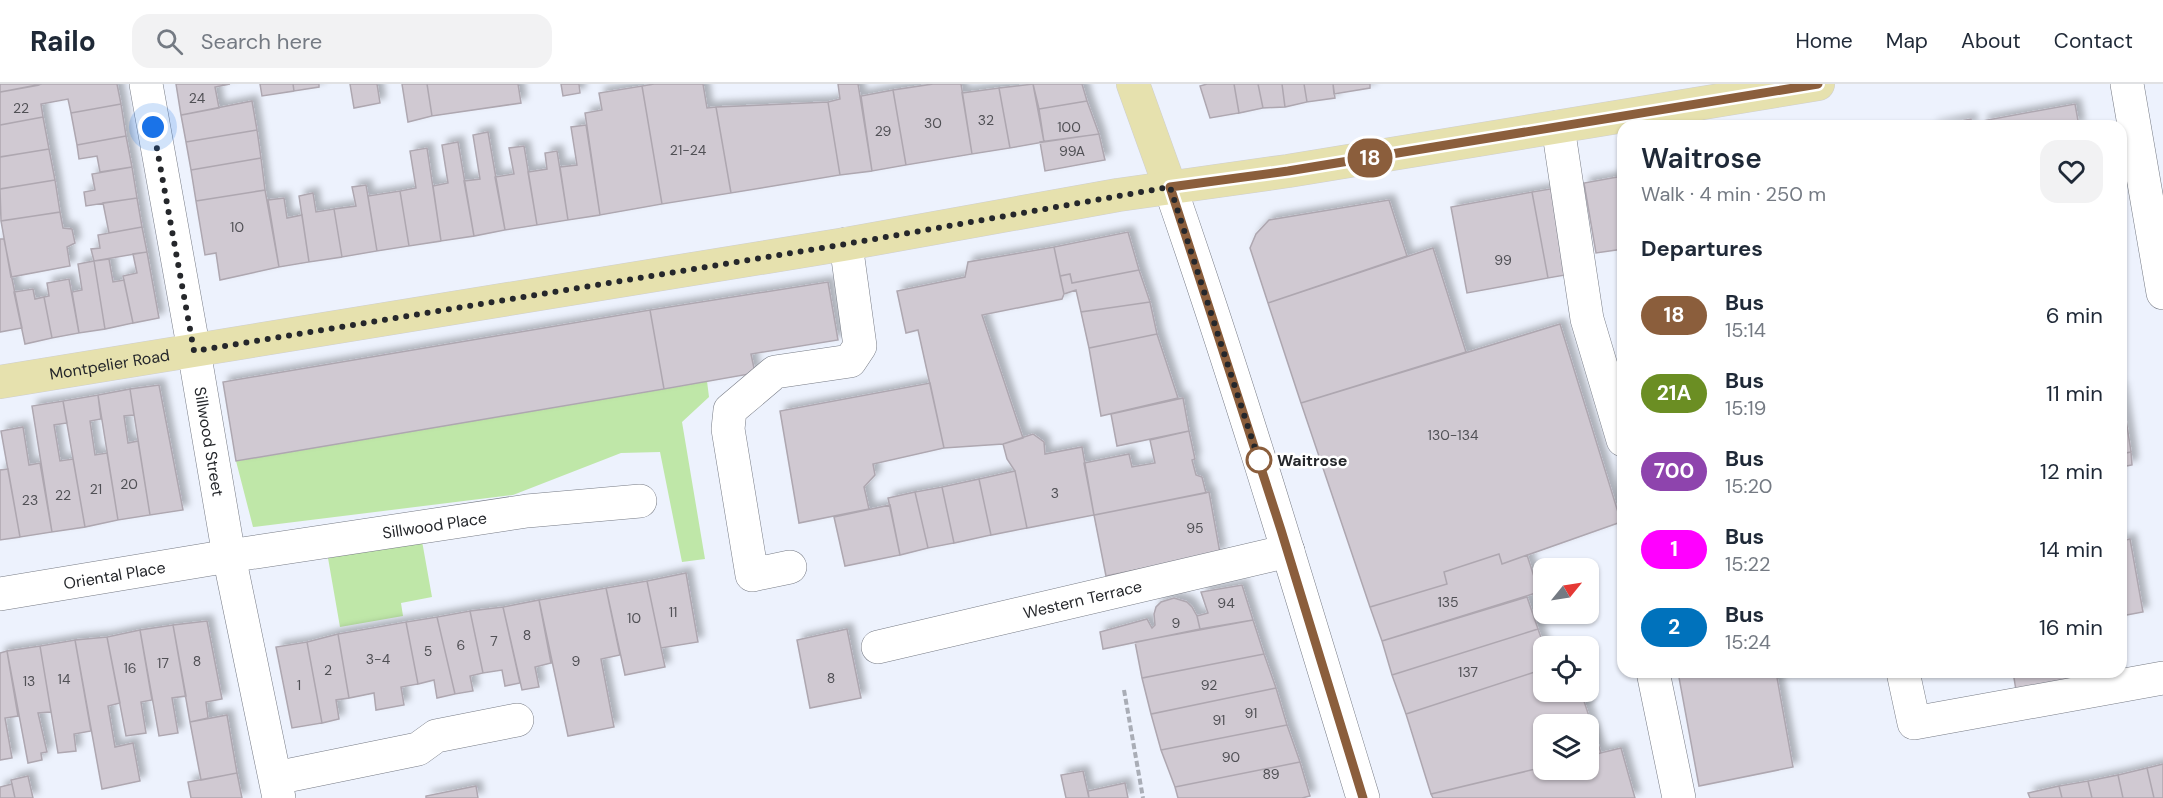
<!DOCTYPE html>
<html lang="en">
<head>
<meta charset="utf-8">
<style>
	:root { --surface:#fff; --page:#f2f2f3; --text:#1f2937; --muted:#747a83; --line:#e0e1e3 }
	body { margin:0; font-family:"DM Sans",sans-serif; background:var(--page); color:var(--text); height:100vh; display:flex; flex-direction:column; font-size:22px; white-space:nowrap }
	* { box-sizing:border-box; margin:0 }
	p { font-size:20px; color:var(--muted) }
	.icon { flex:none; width:33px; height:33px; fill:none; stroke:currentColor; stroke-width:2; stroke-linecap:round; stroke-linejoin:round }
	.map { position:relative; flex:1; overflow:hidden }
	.drawer { position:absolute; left:1617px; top:36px; width:510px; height:558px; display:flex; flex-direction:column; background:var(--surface); border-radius:18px; box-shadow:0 2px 4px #0004 }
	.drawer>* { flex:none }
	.badge { padding:0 12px; border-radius:20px; font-size:21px; line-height:39px }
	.needle { width:39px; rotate:60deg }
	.buttons { position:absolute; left:1533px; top:474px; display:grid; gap:12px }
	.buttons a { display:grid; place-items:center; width:66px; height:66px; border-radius:12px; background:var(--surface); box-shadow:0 2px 4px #0004; font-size:30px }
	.you { position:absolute; width:30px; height:30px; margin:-15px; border:4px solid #fff; border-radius:50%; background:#1a73e8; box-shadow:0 0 0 9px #1a73e833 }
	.map>.badge { position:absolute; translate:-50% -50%; box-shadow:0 0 0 3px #fff }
	h2 { padding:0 24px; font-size:22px; line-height:54px }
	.round { display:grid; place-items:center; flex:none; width:63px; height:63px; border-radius:18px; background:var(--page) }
	.headline { display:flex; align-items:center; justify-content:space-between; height:102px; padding:0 24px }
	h1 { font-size:28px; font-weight:600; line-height:45px }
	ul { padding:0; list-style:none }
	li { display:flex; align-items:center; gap:18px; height:78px; padding:0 24px }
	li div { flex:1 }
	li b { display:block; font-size:22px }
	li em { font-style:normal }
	li .badge { min-width:66px; font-weight:700; text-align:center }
	header { display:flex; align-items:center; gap:36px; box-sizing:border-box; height:84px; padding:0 30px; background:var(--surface); border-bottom:2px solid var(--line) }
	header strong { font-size:28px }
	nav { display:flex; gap:33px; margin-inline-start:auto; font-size:21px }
	.search { width:420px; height:54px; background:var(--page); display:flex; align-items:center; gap:15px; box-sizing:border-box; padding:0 21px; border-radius:18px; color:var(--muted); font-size:22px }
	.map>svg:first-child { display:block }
	.green { fill:#bfe7a8 }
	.building { fill:#d0c9d2; stroke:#aea7b0; stroke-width:1.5; filter:url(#shadow) }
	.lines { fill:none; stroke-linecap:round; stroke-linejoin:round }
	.minor-casing { stroke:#777b85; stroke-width:34 }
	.major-casing { stroke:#cfcfd0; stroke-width:34 }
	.path { stroke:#a9adb6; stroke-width:4; stroke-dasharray:6 3; stroke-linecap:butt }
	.minor { stroke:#fff; stroke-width:33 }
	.major { stroke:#e6e1ae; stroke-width:33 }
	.line-casing { stroke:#fff; stroke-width:14 }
	.line { stroke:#8b5e3c; stroke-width:9 }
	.walk { stroke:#25272b; stroke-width:6; stroke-dasharray:0 10.8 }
	.stop-dot { fill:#fff; stroke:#8b5e3c; stroke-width:3 }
	.labels { text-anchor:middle; stroke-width:5; stroke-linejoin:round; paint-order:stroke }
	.number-label { font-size:14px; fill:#505055 }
	.street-label { font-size:16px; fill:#25272b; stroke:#fff }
	.stop-label { font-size:16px; font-weight:bold; fill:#25272b; stroke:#fff; text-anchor:start }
</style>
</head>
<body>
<header>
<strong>Railo</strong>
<div class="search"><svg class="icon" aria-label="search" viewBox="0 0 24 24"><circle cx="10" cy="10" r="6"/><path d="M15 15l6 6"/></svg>Search here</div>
<nav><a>Home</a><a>Map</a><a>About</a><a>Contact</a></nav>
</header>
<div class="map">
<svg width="2163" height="714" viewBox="0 0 2163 714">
	<defs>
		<filter id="shadow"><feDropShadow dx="5.5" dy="-5.5" stdDeviation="3" flood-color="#0004"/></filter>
	</defs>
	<rect width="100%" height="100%" fill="#edf2fd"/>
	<path class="green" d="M 707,297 L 709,313 L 682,338 L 705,475 L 682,478 L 660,368 L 621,369 L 513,411 L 253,443 L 236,377 Z
		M 422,457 L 432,513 L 401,519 L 403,532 L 340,543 L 328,474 Z"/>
	<path class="building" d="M 0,0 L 39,0 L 39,1 L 0,8 Z
		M 117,0 L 121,20 L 71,29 L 68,15 L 41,20 L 43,33 L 0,41 L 0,8 L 42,0 Z
		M 176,0 L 230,0 L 215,3 L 219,24 L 181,31 Z
		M 260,0 L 293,0 L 294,7 L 262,12 Z
		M 293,0 L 319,0 L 319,3 L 294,7 Z
		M 350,0 L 377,0 L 380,19 L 354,24 Z
		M 402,0 L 427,0 L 432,32 L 408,38 Z
		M 427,0 L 518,0 L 521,19 L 432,32 Z
		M 561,0 L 579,0 L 580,9 L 563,12 Z
		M 654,0 L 703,0 L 707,24 L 716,23 L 731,109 L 662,120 L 642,2 Z
		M 838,0 L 858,0 L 872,87 L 840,91 L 828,18 L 840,15 Z
		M 933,0 L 961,0 L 972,70 L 906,81 L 893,6 Z
		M 1033,0 L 1082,0 L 1087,17 L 1039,25 Z
		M 1033,0 L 1044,58 L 1010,64 L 999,4 Z
		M 1207,0 L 1234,0 L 1239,29 L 1210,34 L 1200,2 Z
		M 1234,0 L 1258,0 L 1263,24 L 1239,29 Z
		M 1258,0 L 1282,0 L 1285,23 L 1263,24 Z
		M 1282,0 L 1304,0 L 1307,18 L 1285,23 Z
		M 1304,0 L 1333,0 L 1335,14 L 1307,18 Z
		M 1333,0 L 1370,0 L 1370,4 L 1334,10 Z
		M 642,2 L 662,120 L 600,131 L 585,29 L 602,26 L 599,9 Z
		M 999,4 L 1010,64 L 972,70 L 962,9 Z
		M 893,6 L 906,81 L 872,87 L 861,12 Z
		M 252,17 L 257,46 L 186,58 L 181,31 Z
		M 1087,17 L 1099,50 L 1044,58 L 1039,25 Z
		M 828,18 L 840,91 L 731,109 L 716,23 Z
		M 121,20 L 126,52 L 77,61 L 71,29 Z
		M 2075,20 L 2079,42 L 1983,42 L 1982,37 Z
		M 43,33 L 49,65 L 0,73 L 0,41 Z
		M 1971,35 L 1972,42 L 1931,42 Z
		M 586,41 L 600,131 L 568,136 L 560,83 L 577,81 L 571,43 Z
		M 257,46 L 261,74 L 191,86 L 186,58 Z
		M 488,48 L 505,146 L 474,152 L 464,97 L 480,95 L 473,51 Z
		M 1099,50 L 1105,76 L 1045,87 L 1040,58 Z
		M 126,52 L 132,83 L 100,88 L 97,72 L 79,75 L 77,61 Z
		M 458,58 L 474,152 L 441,157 L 433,102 L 448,99 L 442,61 Z
		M 524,62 L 537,141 L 505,146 L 495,93 L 514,90 L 509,64 Z
		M 427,64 L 441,157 L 409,162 L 400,107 L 416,104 L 410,67 Z
		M 49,65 L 55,96 L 0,105 L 0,73 Z
		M 557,67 L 568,136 L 537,141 L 528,88 L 547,85 L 545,69 Z
		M 261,74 L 265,106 L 196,117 L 191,86 Z
		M 132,83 L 137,114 L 86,122 L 84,108 L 95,106 L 92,90 Z
		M 1623,92 L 1623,165 L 1596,169 L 1584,99 Z
		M 55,96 L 60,128 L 1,137 L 0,105 Z
		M 366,101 L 377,167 L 342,173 L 334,125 L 356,122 L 352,103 Z
		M 1556,104 L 1571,190 L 1548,194 L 1532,108 Z
		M 265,106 L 279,183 L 220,196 L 216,169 L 205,171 L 196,117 Z
		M 400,107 L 409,162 L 377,167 L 368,112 Z
		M 1532,108 L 1548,194 L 1467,209 L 1451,123 Z
		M 313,109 L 316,128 L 334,125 L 342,173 L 309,178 L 299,112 Z
		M 137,114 L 142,143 L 109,149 L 103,119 Z
		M 284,114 L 287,134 L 302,131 L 309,178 L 279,183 L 268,116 Z
		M 1389,116 L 1407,172 L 1268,219 L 1250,164 L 1256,150 L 1269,136 Z
		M 60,128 L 63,144 L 72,145 L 75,159 L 67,163 L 70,182 L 11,193 L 1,137 Z
		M 142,143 L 147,168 L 94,177 L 91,165 L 100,164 L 98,151 Z
		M 1128,148 L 1139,186 L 1072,199 L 1070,190 L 1060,192 L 1054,163 Z
		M 0,155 L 4,155 L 22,244 L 0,248 Z
		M 1054,163 L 1064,210 L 1062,215 L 982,231 L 1023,354 L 1003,360 L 944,364 L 918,246 L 906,249 L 897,207 L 965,193 L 968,178 Z
		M 1433,164 L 1466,268 L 1301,319 L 1268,219 Z
		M 147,168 L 159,234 L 133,239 L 123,192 L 137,189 L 133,170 Z
		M 109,175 L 113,198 L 124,196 L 133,239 L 105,245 L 94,177 Z
		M 94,177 L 105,245 L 79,249 L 72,208 L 82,206 L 78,180 Z
		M 1139,186 L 1150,218 L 1081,228 L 1076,206 L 1064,210 L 1060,192 L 1070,190 L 1072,199 Z
		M 69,195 L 79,249 L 52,254 L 44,213 L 49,212 L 47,199 Z
		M 828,198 L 838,256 L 751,270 L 755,289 L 664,305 L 650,226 Z
		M 33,205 L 35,215 L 44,213 L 52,254 L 25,260 L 14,208 Z
		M 1150,218 L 1157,250 L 1089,264 L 1081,228 Z
		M 650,226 L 664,305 L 236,377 L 223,298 Z
		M 1560,240 L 1621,438 L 1502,480 L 1499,470 L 1444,488 L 1447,500 L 1370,523 L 1301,319 Z
		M 1157,250 L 1178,314 L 1101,332 L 1089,264 Z
		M 930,299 L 944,364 L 873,380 L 875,391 L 864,403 L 869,425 L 799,439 L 780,327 Z
		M 159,301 L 183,426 L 150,431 L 130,305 Z
		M 2121,303 L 2131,368 L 2121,370 Z
		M 130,305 L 134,331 L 124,332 L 128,359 L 138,357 L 150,431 L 118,436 L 98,311 Z
		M 98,311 L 101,335 L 90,337 L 95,371 L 107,369 L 118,436 L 85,443 L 63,317 Z
		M 1183,314 L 1189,347 L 1117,362 L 1111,330 Z
		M 63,317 L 67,339 L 54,341 L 60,377 L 73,375 L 85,443 L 52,448 L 32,322 Z
		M 23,343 L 29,381 L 40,379 L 52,448 L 20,453 L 1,347 Z
		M 1189,347 L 1195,375 L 1192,376 L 1196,391 L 1202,393 L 1206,409 L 1094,431 L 1084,379 L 1129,370 L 1132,383 L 1155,379 L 1150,356 Z
		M 1033,350 L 1044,358 L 1045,370 L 1082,363 L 1094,431 L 1027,444 L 1015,387 L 1007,375 L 1003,360 Z
		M 2131,368 L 2132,381 L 2121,383 L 2121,370 Z
		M 8,385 L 20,453 L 0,456 L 0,386 Z
		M 1015,387 L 1027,444 L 991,451 L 979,395 Z
		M 979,395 L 991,451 L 954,459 L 942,403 Z
		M 942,403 L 954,459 L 928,464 L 915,408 Z
		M 915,408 L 928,464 L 900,471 L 888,414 Z
		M 1209,408 L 1220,469 L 1106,492 L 1094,431 Z
		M 890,421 L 900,471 L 845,482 L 834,433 Z
		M 2130,455 L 2143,528 L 2121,532 L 2121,457 Z
		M 1499,470 L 1502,480 L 1527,471 L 1539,508 L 1382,557 L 1370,523 L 1447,500 L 1444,488 Z
		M 686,489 L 698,558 L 661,564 L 647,497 Z
		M 647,497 L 665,583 L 625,591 L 606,504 Z
		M 1242,501 L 1253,536 L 1200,545 L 1197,532 L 1208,529 L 1201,508 Z
		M 606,504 L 620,571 L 601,575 L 614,643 L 568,652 L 539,516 Z
		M 1527,513 L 1538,545 L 1392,591 L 1382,557 Z
		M 1174,514 L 1187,518 L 1192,523 L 1197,532 L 1200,545 L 1103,565 L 1100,548 L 1147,535 L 1152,544 L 1155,541 L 1154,530 L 1156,523 L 1161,518 Z
		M 539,516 L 551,579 L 535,583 L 539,603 L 522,606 L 503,523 Z
		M 503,523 L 520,599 L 505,602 L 502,586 L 483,589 L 470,527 Z
		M 470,527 L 483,589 L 470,592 L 473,607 L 455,610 L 437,533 Z
		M 437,533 L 455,610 L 437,614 L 434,596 L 418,600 L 406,538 Z
		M 1253,536 L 1264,570 L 1142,594 L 1135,558 Z
		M 207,537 L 222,615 L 206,618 L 208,634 L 190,638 L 173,541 Z
		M 406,538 L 418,600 L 401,603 L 404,621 L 376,626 L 374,609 L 349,614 L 338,550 Z
		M 173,541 L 186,612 L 172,614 L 178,649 L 159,652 L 140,546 Z
		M 847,545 L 861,614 L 810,624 L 797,556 Z
		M 1538,545 L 1544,562 L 1544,585 L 1406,630 L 1392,591 Z
		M 140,546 L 152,616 L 141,618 L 146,649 L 126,652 L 107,553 Z
		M 338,550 L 349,614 L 336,616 L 339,635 L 322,639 L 307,558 Z
		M 107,553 L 120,619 L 108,622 L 115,663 L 133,659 L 140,697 L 102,705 L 75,556 Z
		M 75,556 L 91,647 L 74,650 L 76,667 L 58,669 L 40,562 Z
		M 307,558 L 322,639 L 292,644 L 276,563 Z
		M 40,562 L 51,628 L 38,629 L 47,668 L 41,669 L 42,676 L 28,679 L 7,567 Z
		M 7,567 L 18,632 L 5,634 L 12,674 L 0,676 L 0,569 Z
		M 1264,570 L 1276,604 L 1151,630 L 1142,594 Z
		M 1544,585 L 1544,608 L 1581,608 L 1601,669 L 1588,672 L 1588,640 L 1544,640 L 1544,683 L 1431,710 L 1406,630 Z
		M 1678,588 L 1776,588 L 1793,683 L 1699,702 Z
		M 2013,588 L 2106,588 L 2017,612 Z
		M 1276,604 L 1287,641 L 1161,666 L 1151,630 Z
		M 227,631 L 237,689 L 201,696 L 190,638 Z
		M 1287,641 L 1300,678 L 1175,703 L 1161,666 Z
		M 1621,664 L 1635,714 L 1433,714 L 1431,710 L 1544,683 L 1544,686 L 1588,686 L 1588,672 Z
		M 1300,678 L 1310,712 L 1302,714 L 1178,714 L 1175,703 Z
		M 2163,680 L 2163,714 L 2154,714 L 2147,684 Z
		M 2147,684 L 2154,714 L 2123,714 L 2118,691 Z
		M 1083,687 L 1089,714 L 1066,714 L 1061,691 Z
		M 237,689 L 242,714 L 191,714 L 188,698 Z
		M 2118,691 L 2123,714 L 2092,714 L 2088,697 Z
		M 28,692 L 33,714 L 15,714 L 11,696 Z
		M 2088,697 L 2092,714 L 2062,714 L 2059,702 Z
		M 1125,699 L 1128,714 L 1089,714 L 1088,707 Z
		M 12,700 L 15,714 L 0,714 L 0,703 Z
		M 476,702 L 478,714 L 426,714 L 426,712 Z
		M 2059,702 L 2062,714 L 2030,714 L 2028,709 Z"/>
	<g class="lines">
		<g class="minor-casing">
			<g id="minor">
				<path id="s1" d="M 146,0 L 194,267 L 229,472 L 279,714"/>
				<path d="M 2127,0 L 2163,209"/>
				<path d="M 1558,43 L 1587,235 L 1623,356"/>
				<path d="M 1170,103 C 1240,305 1301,510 1363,714"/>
				<path d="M 790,483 L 752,491 L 728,345 L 730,326 L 775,288 L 850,277 L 860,262 L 846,160"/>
				<path id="s2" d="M 0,510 L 229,472 L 527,427 L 640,417"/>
				<path id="s3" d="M 878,563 L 1288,467"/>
				<path d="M 1653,588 L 1679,714"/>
				<path d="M 1903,588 L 1914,639 L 2163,594"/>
				<path d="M 276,694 L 418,665 L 436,652 L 517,636"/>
			</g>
		</g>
		<g class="major-casing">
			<g id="major">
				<path d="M 1133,0 L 1170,103"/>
				<path id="s4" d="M 0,298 L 846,160 L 1118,111 L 1288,87 L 1818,0"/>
			</g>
		</g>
		<path class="path" d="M 1124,606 L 1143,714"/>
		<use href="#minor" class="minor"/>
		<use href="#major" class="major"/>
	</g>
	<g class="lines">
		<g class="line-casing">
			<path id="line" d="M 1363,714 L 1281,446 L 1170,103 L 1288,87 L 1818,0"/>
		</g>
		<use href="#line" class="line"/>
		<path class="walk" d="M 153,43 L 194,267 L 846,160 L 1170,103 L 1261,383 L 1259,376"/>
	</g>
	<circle class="stop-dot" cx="1259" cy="376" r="12"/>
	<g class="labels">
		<g class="number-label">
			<text x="197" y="19">24</text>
			<text x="21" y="29">22</text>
			<text x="986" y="41">32</text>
			<text x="933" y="44">30</text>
			<text x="1069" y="48">100</text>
			<text x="883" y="52">29</text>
			<text x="688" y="71">21-24</text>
			<text x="1072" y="72">99A</text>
			<text x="237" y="148">10</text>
			<text x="1503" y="181">99</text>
			<text x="1453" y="356">130-134</text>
			<text x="129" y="405">20</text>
			<text x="96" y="410">21</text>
			<text x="1055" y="414">3</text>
			<text x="63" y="416">22</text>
			<text x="30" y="421">23</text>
			<text x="1195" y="449">95</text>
			<text x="1448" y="523">135</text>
			<text x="1226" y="524">94</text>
			<text x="673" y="533">11</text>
			<text x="634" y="539">10</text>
			<text x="1176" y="544">9</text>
			<text x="527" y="556">8</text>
			<text x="494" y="562">7</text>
			<text x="461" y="566">6</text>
			<text x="428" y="572">5</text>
			<text x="378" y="580">3-4</text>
			<text x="197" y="582">8</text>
			<text x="576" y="582">9</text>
			<text x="163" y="584">17</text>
			<text x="130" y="589">16</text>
			<text x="328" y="591">2</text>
			<text x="1468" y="593">137</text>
			<text x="831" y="599">8</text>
			<text x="64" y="600">14</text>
			<text x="29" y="602">13</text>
			<text x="299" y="606">1</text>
			<text x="1209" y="606">92</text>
			<text x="1251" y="634">91</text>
			<text x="1219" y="641">91</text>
			<text x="1231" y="678">90</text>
			<text x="1271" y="695">89</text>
		</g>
		<g class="street-label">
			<text dy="6" stroke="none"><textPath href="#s4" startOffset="111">Montpelier Road</textPath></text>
			<text dy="6" stroke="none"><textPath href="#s1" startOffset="363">Sillwood Street</textPath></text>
			<text dy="6" stroke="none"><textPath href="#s2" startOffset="440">Sillwood Place</textPath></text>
			<text dy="6" stroke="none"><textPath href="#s2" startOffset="116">Oriental Place</textPath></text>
			<text dy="6" stroke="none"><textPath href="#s3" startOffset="210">Western Terrace</textPath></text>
		</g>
		<g class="stop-label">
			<text x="1277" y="382">Waitrose</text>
		</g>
	</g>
</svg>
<div class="buttons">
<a><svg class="needle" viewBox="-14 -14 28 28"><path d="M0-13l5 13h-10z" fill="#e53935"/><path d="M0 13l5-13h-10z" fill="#747a83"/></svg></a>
<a><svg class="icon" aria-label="locate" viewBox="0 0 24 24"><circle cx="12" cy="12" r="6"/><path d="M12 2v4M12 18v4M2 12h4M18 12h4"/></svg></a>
<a><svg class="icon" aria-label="layers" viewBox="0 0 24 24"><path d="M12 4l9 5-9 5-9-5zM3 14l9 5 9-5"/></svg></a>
</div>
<div class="you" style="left:153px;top:43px"></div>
<b class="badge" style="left:1370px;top:74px;background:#8b5e3c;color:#fff">18</b>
<section class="drawer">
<div class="headline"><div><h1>Waitrose</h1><p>Walk · 4 min · 250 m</p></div><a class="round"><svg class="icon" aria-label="heart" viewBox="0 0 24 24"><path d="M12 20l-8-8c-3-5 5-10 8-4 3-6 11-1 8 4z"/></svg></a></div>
<h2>Departures</h2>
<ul>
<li><span class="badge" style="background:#8b5e3c;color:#fff">18</span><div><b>Bus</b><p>15:14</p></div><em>6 min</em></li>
<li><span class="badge" style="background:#6b8e23;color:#fff">21A</span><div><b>Bus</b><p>15:19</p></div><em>11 min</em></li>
<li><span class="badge" style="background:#8e44ad;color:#fff">700</span><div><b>Bus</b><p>15:20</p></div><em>12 min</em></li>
<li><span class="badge" style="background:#f0f;color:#fff">1</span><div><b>Bus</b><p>15:22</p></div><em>14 min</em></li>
<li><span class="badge" style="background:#0072bc;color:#fff">2</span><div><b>Bus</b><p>15:24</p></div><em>16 min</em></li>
</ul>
</section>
</div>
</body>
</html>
